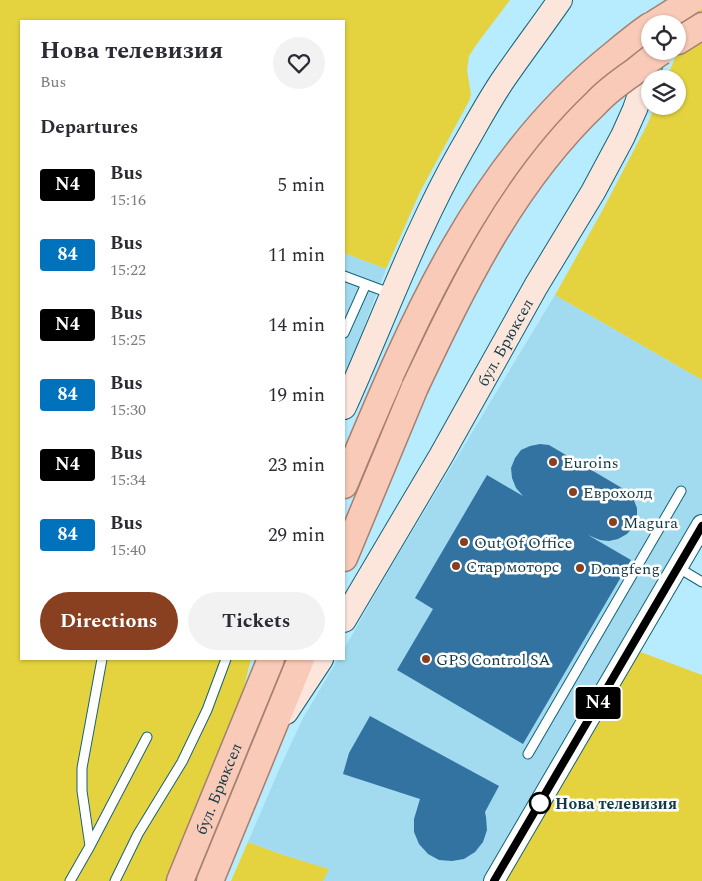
<!DOCTYPE html>
<html lang="en">
<head>
<meta charset="utf-8">
<style>
	:root { --surface:#fff; --page:#f2f2f3; --text:#2b2b33; --muted:#7c7c81; --accent:#884021 }
	body { margin:0; font-family:Spectral,serif; background:var(--page); color:var(--text); height:100vh; display:flex; flex-direction:column; font-size:19px; white-space:nowrap }
	* { box-sizing:border-box; margin:0 }
	p { font-size:16px; color:var(--muted) }
	.icon { flex:none; width:28px; height:28px; fill:none; stroke:currentColor; stroke-width:2; stroke-linecap:round; stroke-linejoin:round }
	.map { position:relative; flex:1; overflow:hidden }
	.drawer { position:absolute; left:20px; top:20px; width:325px; height:640px; display:flex; flex-direction:column; background:var(--surface); border-radius:0px; box-shadow:0 1px 4px #0004 }
	.drawer>* { flex:none }
	.badge { padding:0 10px; border-radius:4px; font-size:18px; line-height:32px }
	.fabs { position:absolute; left:641px; top:15px; display:grid; gap:10px }
	.fabs a { display:grid; place-items:center; width:45px; height:45px; border-radius:50%; background:var(--surface); box-shadow:0 1px 4px #0004; font-size:25px }
	.map>.badge { position:absolute; translate:-50% -50%; box-shadow:0 0 0 2px #fff }
	h2 { padding:0 20px; font-size:19px; line-height:45px }
	.round { display:grid; place-items:center; flex:none; width:52px; height:52px; border-radius:26px; background:var(--page) }
	.summary { display:flex; align-items:center; justify-content:space-between; height:85px; padding:0 20px }
	h1 { font-size:24px; font-weight:700; line-height:38px }
	.primary-button { display:flex; gap:10px; margin-top:auto; padding:10px 20px }
	.primary-button a { flex:1; height:58px; border-radius:30px; background:var(--accent); color:#fff; font-size:20px; font-weight:700; line-height:58px; text-align:center }
	.primary-button a+a { background:var(--page); color:var(--text) }
	ul { padding:0; list-style:none }
	li { display:flex; align-items:center; gap:15px; height:70px; padding:0 20px }
	li div { flex:1 }
	li b { display:block; font-size:19px }
	li em { font-style:normal }
	li .badge { min-width:55px; font-weight:700; text-align:center }
	.map>svg:first-child { display:block }
	.built { fill:#a2dbf0 }
	.green { fill:#e4d33f }
	.building { fill:#3273a2 }
	.lines { fill:none; stroke-linecap:round; stroke-linejoin:round }
	.service-casing { stroke:#156379; stroke-width:11 }
	.tertiary-casing { stroke:#156379; stroke-width:22 }
	.secondary-casing { stroke:#156379; stroke-width:26 }
	.primary-casing { stroke:#a58071; stroke-width:29 }
	.service { stroke:#fff; stroke-width:9 }
	.tertiary { stroke:#fff; stroke-width:20 }
	.secondary { stroke:#fce5db; stroke-width:24 }
	.primary { stroke:#f9cab8; stroke-width:26 }
	.primary-bridge-casing { stroke:#a58071; stroke-width:29; stroke-linecap:butt }
	.primary-bridge { stroke:#f9cab8; stroke-width:26 }
	.line-casing { stroke:#fff; stroke-width:11 }
	.line { stroke:#000; stroke-width:8 }
	.poi-dot { fill:#884021; stroke:#fff; stroke-width:2 }
	.stop-dot { fill:#fff; stroke:#000; stroke-width:2.5 }
	.labels { text-anchor:middle; stroke-width:5; stroke-linejoin:round; paint-order:stroke }
	.street-label { font-size:16px; fill:#103946; stroke:#fff }
	.poi-label { font-size:16px; fill:#103946; stroke:#fff; text-anchor:start }
	.stop-label { font-size:16px; font-weight:bold; fill:#103946; stroke:#fff; text-anchor:start }
</style>
</head>
<body>
<div class="map">
<svg width="702" height="881" viewBox="0 0 702 881">
	<rect width="100%" height="100%" fill="#b7ebfe"/>
	<path class="built" d="M 344,253 L 386,269 L 344,379 Z
		M 555,295 L 702,380 L 702,526 L 494,881 L 323,881 L 328,869 L 283,855 L 248,842 L 278,772 L 303,718 L 338,659 L 344,659 L 344,649 L 389,570 Z"/>
	<path class="green" d="M 0,0 L 510,0 L 476,45 L 469,56 L 467,70 L 471,95 L 469,101 L 420,192 L 386,269 L 344,253 L 344,21 L 21,21 L 21,659 L 251,659 L 236,718 L 168,881 L 0,881 Z
		M 695,0 L 702,0 L 702,380 L 555,295 L 601,213 L 647,125 L 655,106 L 678,106 L 678,79 L 666,79 L 678,51 Z
		M 630,648 L 702,675 L 702,881 L 494,881 Z
		M 248,842 L 283,855 L 329,869 L 323,881 L 231,881 Z"/>
	<path class="building" d="M 540,444 L 549,445 L 627,491 L 633,498 L 637,508 L 637,518 L 633,527 L 627,534 L 618,539 L 609,541 L 600,540 L 588,535 L 631,560 L 523,744 L 397,670 L 433,609 L 415,598 L 487,475 L 523,496 L 516,488 L 512,478 L 511,468 L 515,458 L 521,450 L 530,446 Z
		M 370,716 L 499,786 L 485,812 L 486,817 L 487,830 L 483,842 L 475,852 L 464,859 L 452,861 L 439,860 L 428,854 L 419,844 L 414,832 L 414,819 L 420,799 L 343,774 L 349,753 Z"/>
	<g class="lines">
		<g class="service-casing">
			<path id="service" d="M 344,276 L 392,294
				M 344,333 L 366,284
				M 677,567 L 702,582
				M 528,754 L 681,491
				M 90,846 L 82,791 L 82,768 L 102,659
				M 70,881 L 90,846 L 147,737
				M 115,881 L 138,834 L 182,762 L 207,710 L 226,659"/>
		</g>
		<g class="tertiary-casing">
			<path id="tertiary" d="M 494,881 L 702,525"/>
		</g>
		<g class="secondary-casing">
			<g id="secondary">
				<path d="M 344,407 C 383,321 415,231 462,149 C 476,125 489,100 505,77 C 523,51 542,26 560,0"/>
				<path id="s1" d="M 344,620 L 441,456 L 536,286 L 593,192 L 623,136 L 635,109 L 655,51"/>
				<path d="M 286,712 L 321,659"/>
			</g>
		</g>
		<g class="primary-casing">
			<g id="primary">
				<path d="M 678,41 L 702,26"/>
				<path d="M 344,485 C 410,327 476,164 614,54 C 626,44 637,35 650,26"/>
				<path d="M 344,558 L 415,387"/>
				<path id="s2" d="M 180,881 L 271,659"/>
				<path d="M 210,881 L 301,659"/>
			</g>
		</g>
		<use href="#service" class="service"/>
		<use href="#tertiary" class="tertiary"/>
		<use href="#secondary" class="secondary"/>
		<use href="#primary" class="primary"/>
		<g class="primary-bridge-casing">
			<path id="primary-bridge" d="M 654,24 L 692,0
				M 415,387 C 464,284 512,183 596,103 C 607,91 621,81 634,72 C 643,65 652,57 662,51"/>
		</g>
		<use href="#primary-bridge" class="primary-bridge"/>
	</g>
	<g class="lines">
		<g class="line-casing">
			<path id="line" d="M 494,881 L 702,526"/>
		</g>
		<use href="#line" class="line"/>
	</g>
	<g class="poi-dot">
		<circle cx="553" cy="462" r="5"/>
		<circle cx="573" cy="492" r="5"/>
		<circle cx="613" cy="522" r="5"/>
		<circle cx="464" cy="542" r="5"/>
		<circle cx="456" cy="566" r="5"/>
		<circle cx="580" cy="568" r="5"/>
		<circle cx="426" cy="659" r="5"/>
	</g>
	<circle class="stop-dot" cx="540" cy="803" r="10"/>
	<g class="labels">
		<g class="street-label">
			<text dy="6" stroke="none"><textPath href="#s1" startOffset="321">бул. Брюксел</textPath></text>
			<text dy="6" stroke="none"><textPath href="#s2" startOffset="100">бул. Брюксел</textPath></text>
		</g>
		<g class="poi-label">
			<text x="563" y="468">Euroins</text>
			<text x="583" y="498">Еврохолд</text>
			<text x="623" y="528">Magura</text>
			<text x="474" y="548">Out Of Office</text>
			<text x="466" y="572">Стар моторс</text>
			<text x="590" y="574">Dongfeng</text>
			<text x="436" y="665">GPS Control SA</text>
		</g>
		<g class="stop-label">
			<text x="555" y="809">Нова телевизия</text>
		</g>
	</g>
</svg>
<div class="fabs">
<a><svg class="icon" aria-label="locate" viewBox="0 0 24 24"><circle cx="12" cy="12" r="6"/><path d="M12 2v4M12 18v4M2 12h4M18 12h4"/></svg></a>
<a><svg class="icon" aria-label="layers" viewBox="0 0 24 24"><path d="M12 4l9 5-9 5-9-5zM3 14l9 5 9-5"/></svg></a>
</div>
<b class="badge" style="left:598px;top:703px;background:#000;color:#fff">N4</b>
<section class="drawer">
<div class="summary"><div><h1>Нова телевизия</h1><p>Bus</p></div><a class="round"><svg class="icon" aria-label="heart" viewBox="0 0 24 24"><path d="M12 20l-8-8c-3-5 5-10 8-4 3-6 11-1 8 4z"/></svg></a></div>
<h2>Departures</h2>
<ul>
<li><span class="badge" style="background:#000;color:#fff">N4</span><div><b>Bus</b><p>15:16</p></div><em>5 min</em></li>
<li><span class="badge" style="background:#0072bc;color:#fff">84</span><div><b>Bus</b><p>15:22</p></div><em>11 min</em></li>
<li><span class="badge" style="background:#000;color:#fff">N4</span><div><b>Bus</b><p>15:25</p></div><em>14 min</em></li>
<li><span class="badge" style="background:#0072bc;color:#fff">84</span><div><b>Bus</b><p>15:30</p></div><em>19 min</em></li>
<li><span class="badge" style="background:#000;color:#fff">N4</span><div><b>Bus</b><p>15:34</p></div><em>23 min</em></li>
<li><span class="badge" style="background:#0072bc;color:#fff">84</span><div><b>Bus</b><p>15:40</p></div><em>29 min</em></li>
</ul>
<div class="primary-button"><a>Directions</a><a>Tickets</a></div>
</section>
</div>
</body>
</html>
